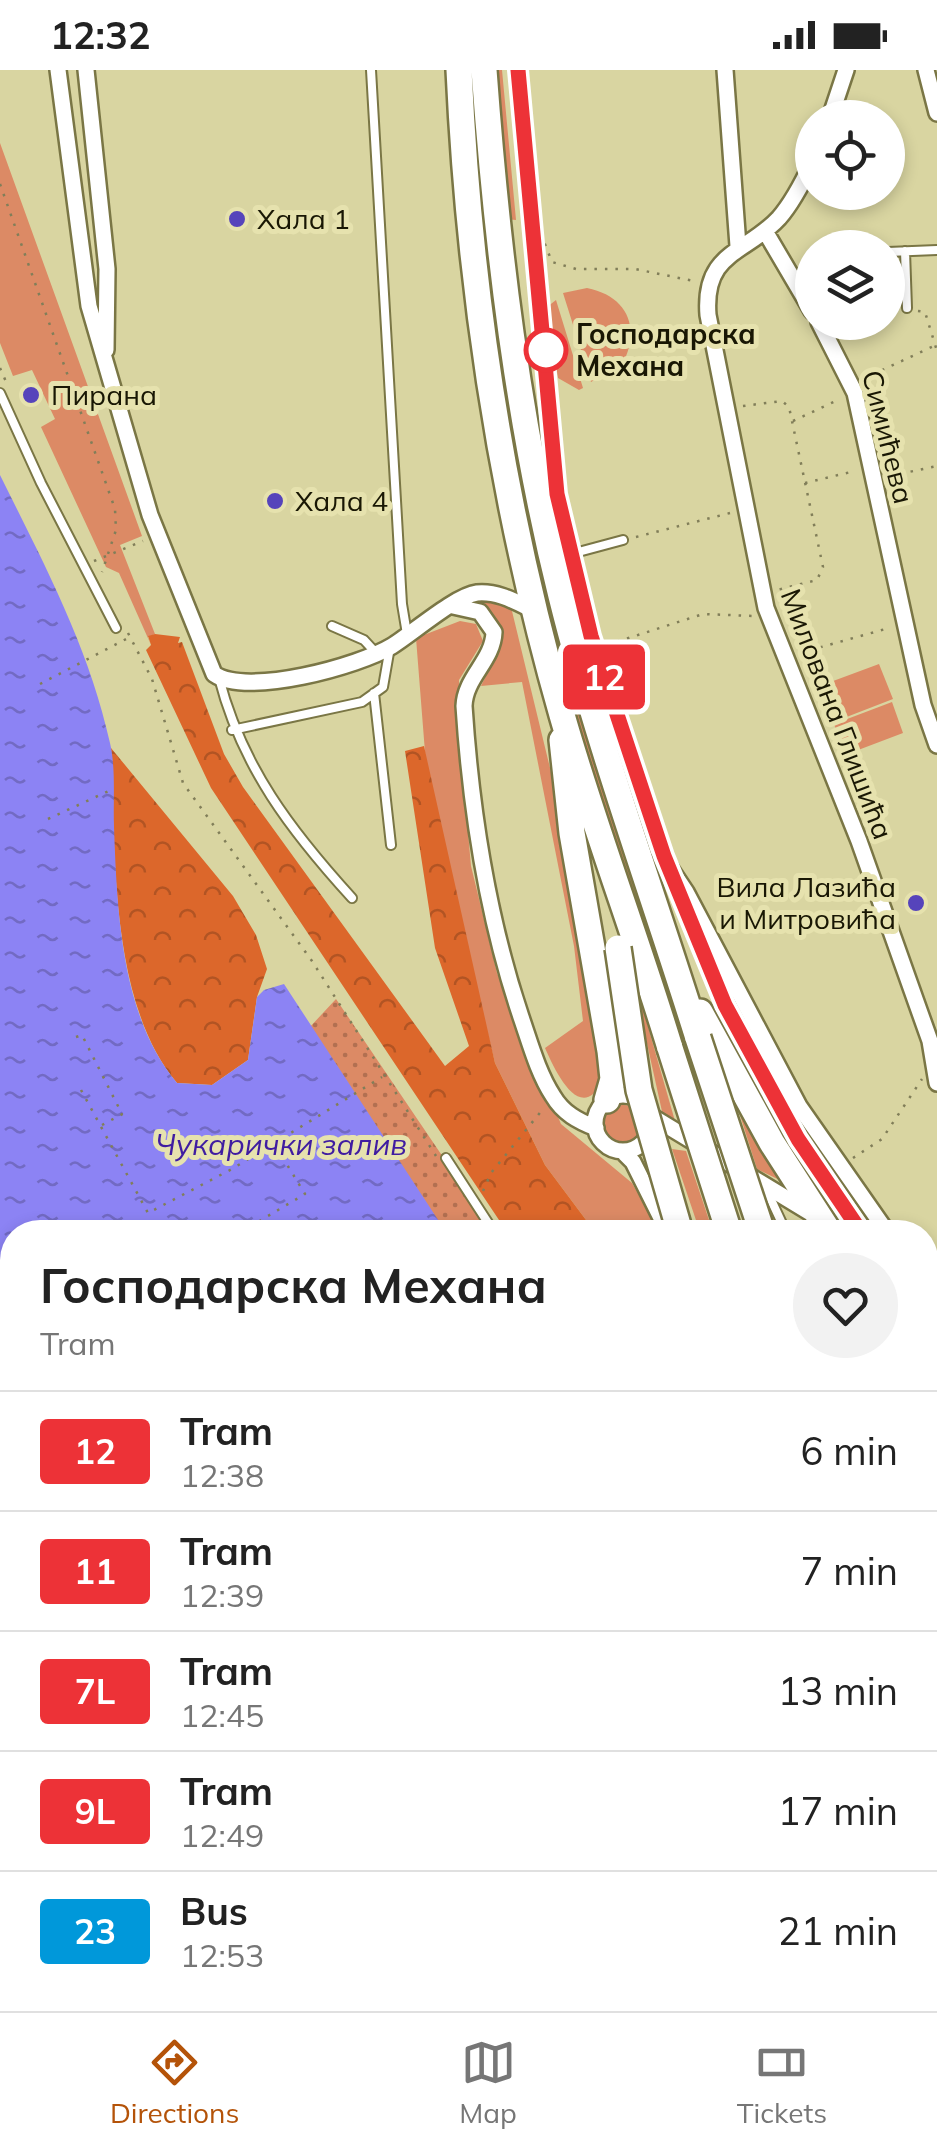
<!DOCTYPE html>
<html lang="en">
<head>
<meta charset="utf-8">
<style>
	:root { --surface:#fff; --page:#f2f2f2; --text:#222; --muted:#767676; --line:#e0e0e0; --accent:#b45309 }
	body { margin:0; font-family:Mulish,sans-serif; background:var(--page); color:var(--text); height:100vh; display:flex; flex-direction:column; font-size:38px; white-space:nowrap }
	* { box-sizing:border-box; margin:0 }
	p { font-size:32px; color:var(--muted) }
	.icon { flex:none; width:55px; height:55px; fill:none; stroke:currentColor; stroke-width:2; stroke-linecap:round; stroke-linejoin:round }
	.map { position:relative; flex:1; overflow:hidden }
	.panel { position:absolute; left:0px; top:1150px; width:938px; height:792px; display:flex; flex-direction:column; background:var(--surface); border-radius:40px 40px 0 0; box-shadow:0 5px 15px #0003 }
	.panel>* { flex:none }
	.badge { padding:0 20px; border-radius:8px; font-size:35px; line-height:65px }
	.controls { position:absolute; left:795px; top:30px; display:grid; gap:20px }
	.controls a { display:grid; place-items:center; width:110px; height:110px; border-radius:50%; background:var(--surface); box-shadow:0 5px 15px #0003; font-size:50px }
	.map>.badge { position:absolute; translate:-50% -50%; box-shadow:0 0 0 5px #fff }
	.round { display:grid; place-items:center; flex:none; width:105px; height:105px; border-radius:52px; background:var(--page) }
	.headline { display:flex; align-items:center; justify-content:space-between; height:170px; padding:0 40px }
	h1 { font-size:48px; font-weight:700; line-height:75px }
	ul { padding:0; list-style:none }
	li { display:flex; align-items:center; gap:30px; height:120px; padding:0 40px; border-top:2px solid var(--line) }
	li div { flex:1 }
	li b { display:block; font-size:38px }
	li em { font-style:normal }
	li .badge { min-width:110px; font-weight:700; text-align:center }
	.status { display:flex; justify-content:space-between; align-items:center; height:70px; padding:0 50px; background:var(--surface); direction:ltr }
	.status svg { height:28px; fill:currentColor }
	.tab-bar { display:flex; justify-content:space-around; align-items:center; height:140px; border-top:2px solid var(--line); background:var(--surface); font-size:28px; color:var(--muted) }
	.tab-bar a { display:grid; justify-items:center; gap:5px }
	.tab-bar .current { color:var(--accent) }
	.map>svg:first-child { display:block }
	.grass { fill:#dc8a65 }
	.forest { fill:url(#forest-crowns) }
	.park { fill:url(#park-dots) }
	.water { fill:url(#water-ripples) }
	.pier { fill:#d9d5a1 }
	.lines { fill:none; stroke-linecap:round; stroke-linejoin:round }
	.river { stroke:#8c83f4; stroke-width:28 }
	.lane-casing { stroke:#7a7645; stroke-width:12 }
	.street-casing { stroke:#7a7645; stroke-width:20 }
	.secondary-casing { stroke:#7a7645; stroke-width:28 }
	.primary-casing { stroke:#7a7645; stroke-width:30 }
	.path { stroke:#817e59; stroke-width:2.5; stroke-dasharray:2.5 8; stroke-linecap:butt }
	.lane { stroke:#fff; stroke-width:8 }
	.street { stroke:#fff; stroke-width:15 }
	.secondary { stroke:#fff; stroke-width:22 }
	.primary { stroke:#fff; stroke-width:25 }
	.tram { stroke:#36341c; stroke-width:2.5 }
	.primary-bridge-casing { stroke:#7a7645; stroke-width:30; stroke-linecap:butt }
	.primary-bridge { stroke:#fff; stroke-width:25 }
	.line-casing { stroke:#fff; stroke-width:22 }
	.line { stroke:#ed3237; stroke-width:15 }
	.poi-dot { fill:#5644bb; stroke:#e6e2ae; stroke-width:4 }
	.stop-dot { fill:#fff; stroke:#ed3237; stroke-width:5 }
	.labels { text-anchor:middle; stroke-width:10; stroke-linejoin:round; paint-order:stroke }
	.poi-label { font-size:28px; fill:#191704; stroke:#e6e2ae; text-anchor:start }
	.stop-label { font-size:28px; font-weight:bold; fill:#191704; stroke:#e6e2ae; text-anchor:start }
	.street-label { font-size:28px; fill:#191704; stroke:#e6e2ae }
	.water-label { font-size:30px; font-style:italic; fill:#3f1ca1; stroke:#e6e2ae }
</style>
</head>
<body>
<div class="status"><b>12:32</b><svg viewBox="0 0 49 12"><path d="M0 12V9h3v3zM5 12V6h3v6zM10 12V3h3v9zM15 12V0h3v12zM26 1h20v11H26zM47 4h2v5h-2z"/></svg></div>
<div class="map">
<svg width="937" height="1941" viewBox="0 0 937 1941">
	<defs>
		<pattern id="forest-crowns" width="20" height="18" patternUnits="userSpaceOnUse" patternTransform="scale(2.5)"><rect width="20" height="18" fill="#dc672b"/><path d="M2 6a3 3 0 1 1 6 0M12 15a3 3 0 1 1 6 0" fill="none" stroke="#b25423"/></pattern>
		<pattern id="park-dots" width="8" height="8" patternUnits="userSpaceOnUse" patternTransform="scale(2.5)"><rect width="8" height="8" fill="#dc8a65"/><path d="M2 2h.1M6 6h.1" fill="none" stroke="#b27051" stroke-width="1.8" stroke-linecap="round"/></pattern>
		<pattern id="water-ripples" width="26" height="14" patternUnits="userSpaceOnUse" patternTransform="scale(2.5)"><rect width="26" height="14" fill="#8c83f4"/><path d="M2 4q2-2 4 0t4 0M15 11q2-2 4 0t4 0" fill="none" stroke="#726ac3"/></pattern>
	</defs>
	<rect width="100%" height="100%" fill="#d9d5a1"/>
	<path class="grass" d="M 492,0 L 502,0 L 516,150 L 505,149 Z
		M 474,70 C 490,235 514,396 555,556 C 590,695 642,832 684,969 L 679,971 L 572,646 L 540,528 L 488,250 Z
		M 0,73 L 142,466 L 120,475 L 155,564 L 148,567 L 151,575 L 119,503 L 106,497 L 41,357 L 55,349 L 32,300 L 13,306 L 0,273 Z
		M 587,218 C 627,226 641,257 623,293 L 591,312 L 563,223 Z
		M 556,230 L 583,318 L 579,320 L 558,308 L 547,237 Z
		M 485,530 L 511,537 L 558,731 L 603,1010 C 580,1057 554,998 545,978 L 583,951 L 574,876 L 522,612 L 481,616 C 504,569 509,574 471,533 Z
		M 460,551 L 476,554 L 483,571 L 459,610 L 459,661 L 471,796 L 497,903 L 561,1054 L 632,1113 L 660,1162 L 595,1162 L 545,1095 L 495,993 L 428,720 L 416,568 Z
		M 879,594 L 893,629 L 831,653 L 817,617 Z
		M 892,632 L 903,663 L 845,685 L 834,654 Z
		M 628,887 L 677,1058 L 663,1046 Z
		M 727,1004 L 794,1117 L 757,1099 Z
		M604 1054a19 19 0 1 1 38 0a19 19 0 1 1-38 0Z
		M 672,1079 L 686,1081 L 713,1162 L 700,1162 Z
		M 925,1346 L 937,1349 L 937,1464 L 925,1463 Z"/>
	<path class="forest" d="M 155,564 L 180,567 L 178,573 L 182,572 L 224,684 L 243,717 L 445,996 L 469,976 L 435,878 L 405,681 L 424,676 L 495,993 L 545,1095 L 595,1162 L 507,1162 L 211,718 L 146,580 L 151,575 L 148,566 Z
		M 111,678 L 233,826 L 256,865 L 267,899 L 257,927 L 248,990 L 212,1015 L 177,1013 C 109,933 115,778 111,678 Z"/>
	<path class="park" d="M 336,929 L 443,1087 L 487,1162 L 119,1162 Z
		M 0,1535 L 12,1930 L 925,1930 L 925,1887 L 937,1906 L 937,1941 L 0,1941 Z"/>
	<path class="water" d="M 0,405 C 43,492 89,577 110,673 C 116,699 113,730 114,757 C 117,840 121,947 177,1013 L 212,1015 L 248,990 L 257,927 L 264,920 L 284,914 L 446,1162 L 12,1162 L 12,1930 L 87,1930 L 90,1941 L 0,1941 Z
		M 925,1908 L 937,1927 L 937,1941 L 573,1941 L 571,1930 L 925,1930 Z"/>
	<path class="pier" d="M 0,1477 L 12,1477 L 12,1578 L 0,1578 Z"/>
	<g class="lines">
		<path class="river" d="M 925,1796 L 937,1790"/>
		<g class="lane-casing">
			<path id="lane" d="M 371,0 L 402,534 L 407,564
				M 905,181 L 907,238
				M 888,182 L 937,180
				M 0,323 L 41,413 L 116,558
				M 556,488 L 623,470
				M 332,556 L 364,570 L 377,584
				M 219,608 C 242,697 291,761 352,828
				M 374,623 L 391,775
				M 232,660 L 362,632 L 383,617 L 390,577
				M 446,1088 L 494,1162
				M 767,1121 L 786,1162"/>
		</g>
		<g class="street-casing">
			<path id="street" d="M 58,0 L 89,236 L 150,445 L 214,604 C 247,627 359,596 392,576 C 413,563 455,526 477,523 C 498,521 516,532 535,541
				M 86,0 L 107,199 L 106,280
				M 725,0 L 738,176
				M 926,0 L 937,43
				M 830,48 L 846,0
				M 812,93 C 803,112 793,132 779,148 C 746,184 703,181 708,245 L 766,538 L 859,771 L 930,971 L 937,1013
				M 765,161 L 812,241
				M 819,252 L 855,323 L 923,635 L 937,675
				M 453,536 L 480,542 L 494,562 C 493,591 465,607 464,636 C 471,742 487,846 521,947 C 530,973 538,1003 553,1026 C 563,1043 578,1051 596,1058
				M 572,570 L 587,565 L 658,780 L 686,822 L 799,1036 L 887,1162
				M595 1053a28 28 0 1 1 56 0a28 28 0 1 1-56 0Z
				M 651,1046 L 809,1142
				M 622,1081 L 633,1092 L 668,1162
				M 925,1204 L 937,1212
				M 925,1285 L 937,1292
				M 925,1320 L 937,1321
				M 455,1930 L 462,1941
				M 219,1941 L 225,1930"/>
		</g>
		<g class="secondary-casing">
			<path id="secondary" d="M 925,1513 L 937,1513
				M 925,1565 L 937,1565"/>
		</g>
		<g class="primary-casing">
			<path id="primary" d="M 459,0 C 469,218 502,435 562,645 C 594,757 636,866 670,978
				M 484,0 C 497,177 518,353 561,526 C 598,675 652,821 698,968
				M 562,670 L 572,763 L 610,981 L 613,1009 L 607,1030
				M 700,942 L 772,1073 L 826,1157
				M 925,1334 L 937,1338
				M 925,1487 L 937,1487
				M 0,1505 L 12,1505
				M 0,1558 L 12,1558
				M 925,1590 L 937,1590
				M 925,1617 L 937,1649
				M 925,1737 L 937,1762
				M 925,1831 L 937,1853"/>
		</g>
		<path class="path" d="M 0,114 L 115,439 L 116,460 L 102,502
			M 541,164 L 552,192 L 576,199 L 635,199 L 694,211
			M 918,241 L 925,242 L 937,281
			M 0,298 L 7,314
			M 863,309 L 936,275
			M 743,336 L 782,331 L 789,337 L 823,497 L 817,510 L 777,520
			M 793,351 L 840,329
			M 890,406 L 937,396
			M 805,413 L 855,401
			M 636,467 L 730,443
			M 94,491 L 143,471
			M 128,563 L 152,609 L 183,713 L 312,891 L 436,1086
			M 607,575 L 703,544 L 753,546
			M 800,583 L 889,558
			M 40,614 L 130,567
			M 48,749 L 113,719
			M 76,967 L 82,965 L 122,1044
			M 81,1020 L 148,1143 L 232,1099 L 382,1007
			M 102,1055 L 128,1041
			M 799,1064 L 865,1162
			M 853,1088 L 882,1069 L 922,1009
			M 483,1121 L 491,1103 L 543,1039
			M 241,1162 L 305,1124 L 275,1075
			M 462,1162 L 472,1153
			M 925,1235 L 937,1246
			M 0,1481 L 12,1481
			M 925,1537 L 937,1538
			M 928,1782 L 937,1801
			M 925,1784 L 937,1809
			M 931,1872 L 937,1884"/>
		<use href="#lane" class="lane"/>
		<use href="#street" class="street"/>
		<use href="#secondary" class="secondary"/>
		<use href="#primary" class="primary"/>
		<path class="tram" d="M 518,0 L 557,424 L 591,566 L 664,786 L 725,935 L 816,1100 L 861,1162
			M 925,1253 L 937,1265
			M 0,1523 L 12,1523
			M 0,1539 L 12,1539
			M 925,1545 L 937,1545"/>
		<g class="primary-bridge-casing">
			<path id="primary-bridge" d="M 618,878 L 639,1020 L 680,1162
				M 698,968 L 762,1162
				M 670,978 L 729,1162"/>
		</g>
		<use href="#primary-bridge" class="primary-bridge"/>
	</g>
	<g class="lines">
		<g class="line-casing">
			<path id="line" d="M 518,0 L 557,424 L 591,566 L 664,786 L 725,935 L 798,1069 L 861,1162"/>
		</g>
		<use href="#line" class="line"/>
	</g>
	<g class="poi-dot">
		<circle cx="237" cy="149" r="10"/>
		<circle cx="31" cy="325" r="10"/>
		<circle cx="275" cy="431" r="10"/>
		<circle cx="916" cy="833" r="10"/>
	</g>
	<circle class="stop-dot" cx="546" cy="280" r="20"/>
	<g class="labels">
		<g class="poi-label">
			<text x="257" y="159">Хала 1</text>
			<text x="51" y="335">Пирана</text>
			<text x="295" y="441">Хала 4</text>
			<text x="896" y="827" text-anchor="end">Вила Лазића<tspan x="896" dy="32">и Митровића</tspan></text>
		</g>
		<g class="stop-label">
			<text x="576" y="274">Господарска<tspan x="576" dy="32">Механа</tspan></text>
		</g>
		<g class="street-label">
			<text transform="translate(888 367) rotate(76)" y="10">Симићева</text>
			<text transform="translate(837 644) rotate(69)" y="10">Милована Глишића</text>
		</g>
		<g class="water-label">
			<text x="281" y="1085">Чукарички залив</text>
		</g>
	</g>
</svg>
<div class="controls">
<a><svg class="icon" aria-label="locate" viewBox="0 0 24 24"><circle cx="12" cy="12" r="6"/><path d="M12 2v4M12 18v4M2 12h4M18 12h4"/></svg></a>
<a><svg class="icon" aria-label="layers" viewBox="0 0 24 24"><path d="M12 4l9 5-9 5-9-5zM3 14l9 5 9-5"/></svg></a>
</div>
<b class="badge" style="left:604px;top:607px;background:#ed3237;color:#fff">12</b>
<section class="panel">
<div class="headline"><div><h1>Господарска Механа</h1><p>Tram</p></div><a class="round"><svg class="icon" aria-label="heart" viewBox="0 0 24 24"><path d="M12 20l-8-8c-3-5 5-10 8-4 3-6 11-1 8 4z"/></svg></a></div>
<ul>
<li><span class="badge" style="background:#ed3237;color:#fff">12</span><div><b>Tram</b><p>12:38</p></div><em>6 min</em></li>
<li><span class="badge" style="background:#ed3237;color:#fff">11</span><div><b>Tram</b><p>12:39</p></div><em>7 min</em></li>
<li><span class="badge" style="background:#ed3237;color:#fff">7L</span><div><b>Tram</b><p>12:45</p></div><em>13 min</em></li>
<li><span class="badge" style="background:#ed3237;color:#fff">9L</span><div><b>Tram</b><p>12:49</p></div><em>17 min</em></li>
<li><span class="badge" style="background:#0098da;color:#fff">23</span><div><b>Bus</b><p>12:53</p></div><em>21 min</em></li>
</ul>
</section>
</div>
<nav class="tab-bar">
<a class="current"><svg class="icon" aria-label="directions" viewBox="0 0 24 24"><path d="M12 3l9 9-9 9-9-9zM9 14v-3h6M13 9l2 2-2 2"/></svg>Directions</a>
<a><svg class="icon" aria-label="map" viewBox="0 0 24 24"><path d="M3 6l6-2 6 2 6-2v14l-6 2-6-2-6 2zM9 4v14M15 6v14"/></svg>Map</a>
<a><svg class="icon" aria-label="tickets" viewBox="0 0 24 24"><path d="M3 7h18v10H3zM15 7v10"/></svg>Tickets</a>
</nav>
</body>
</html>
